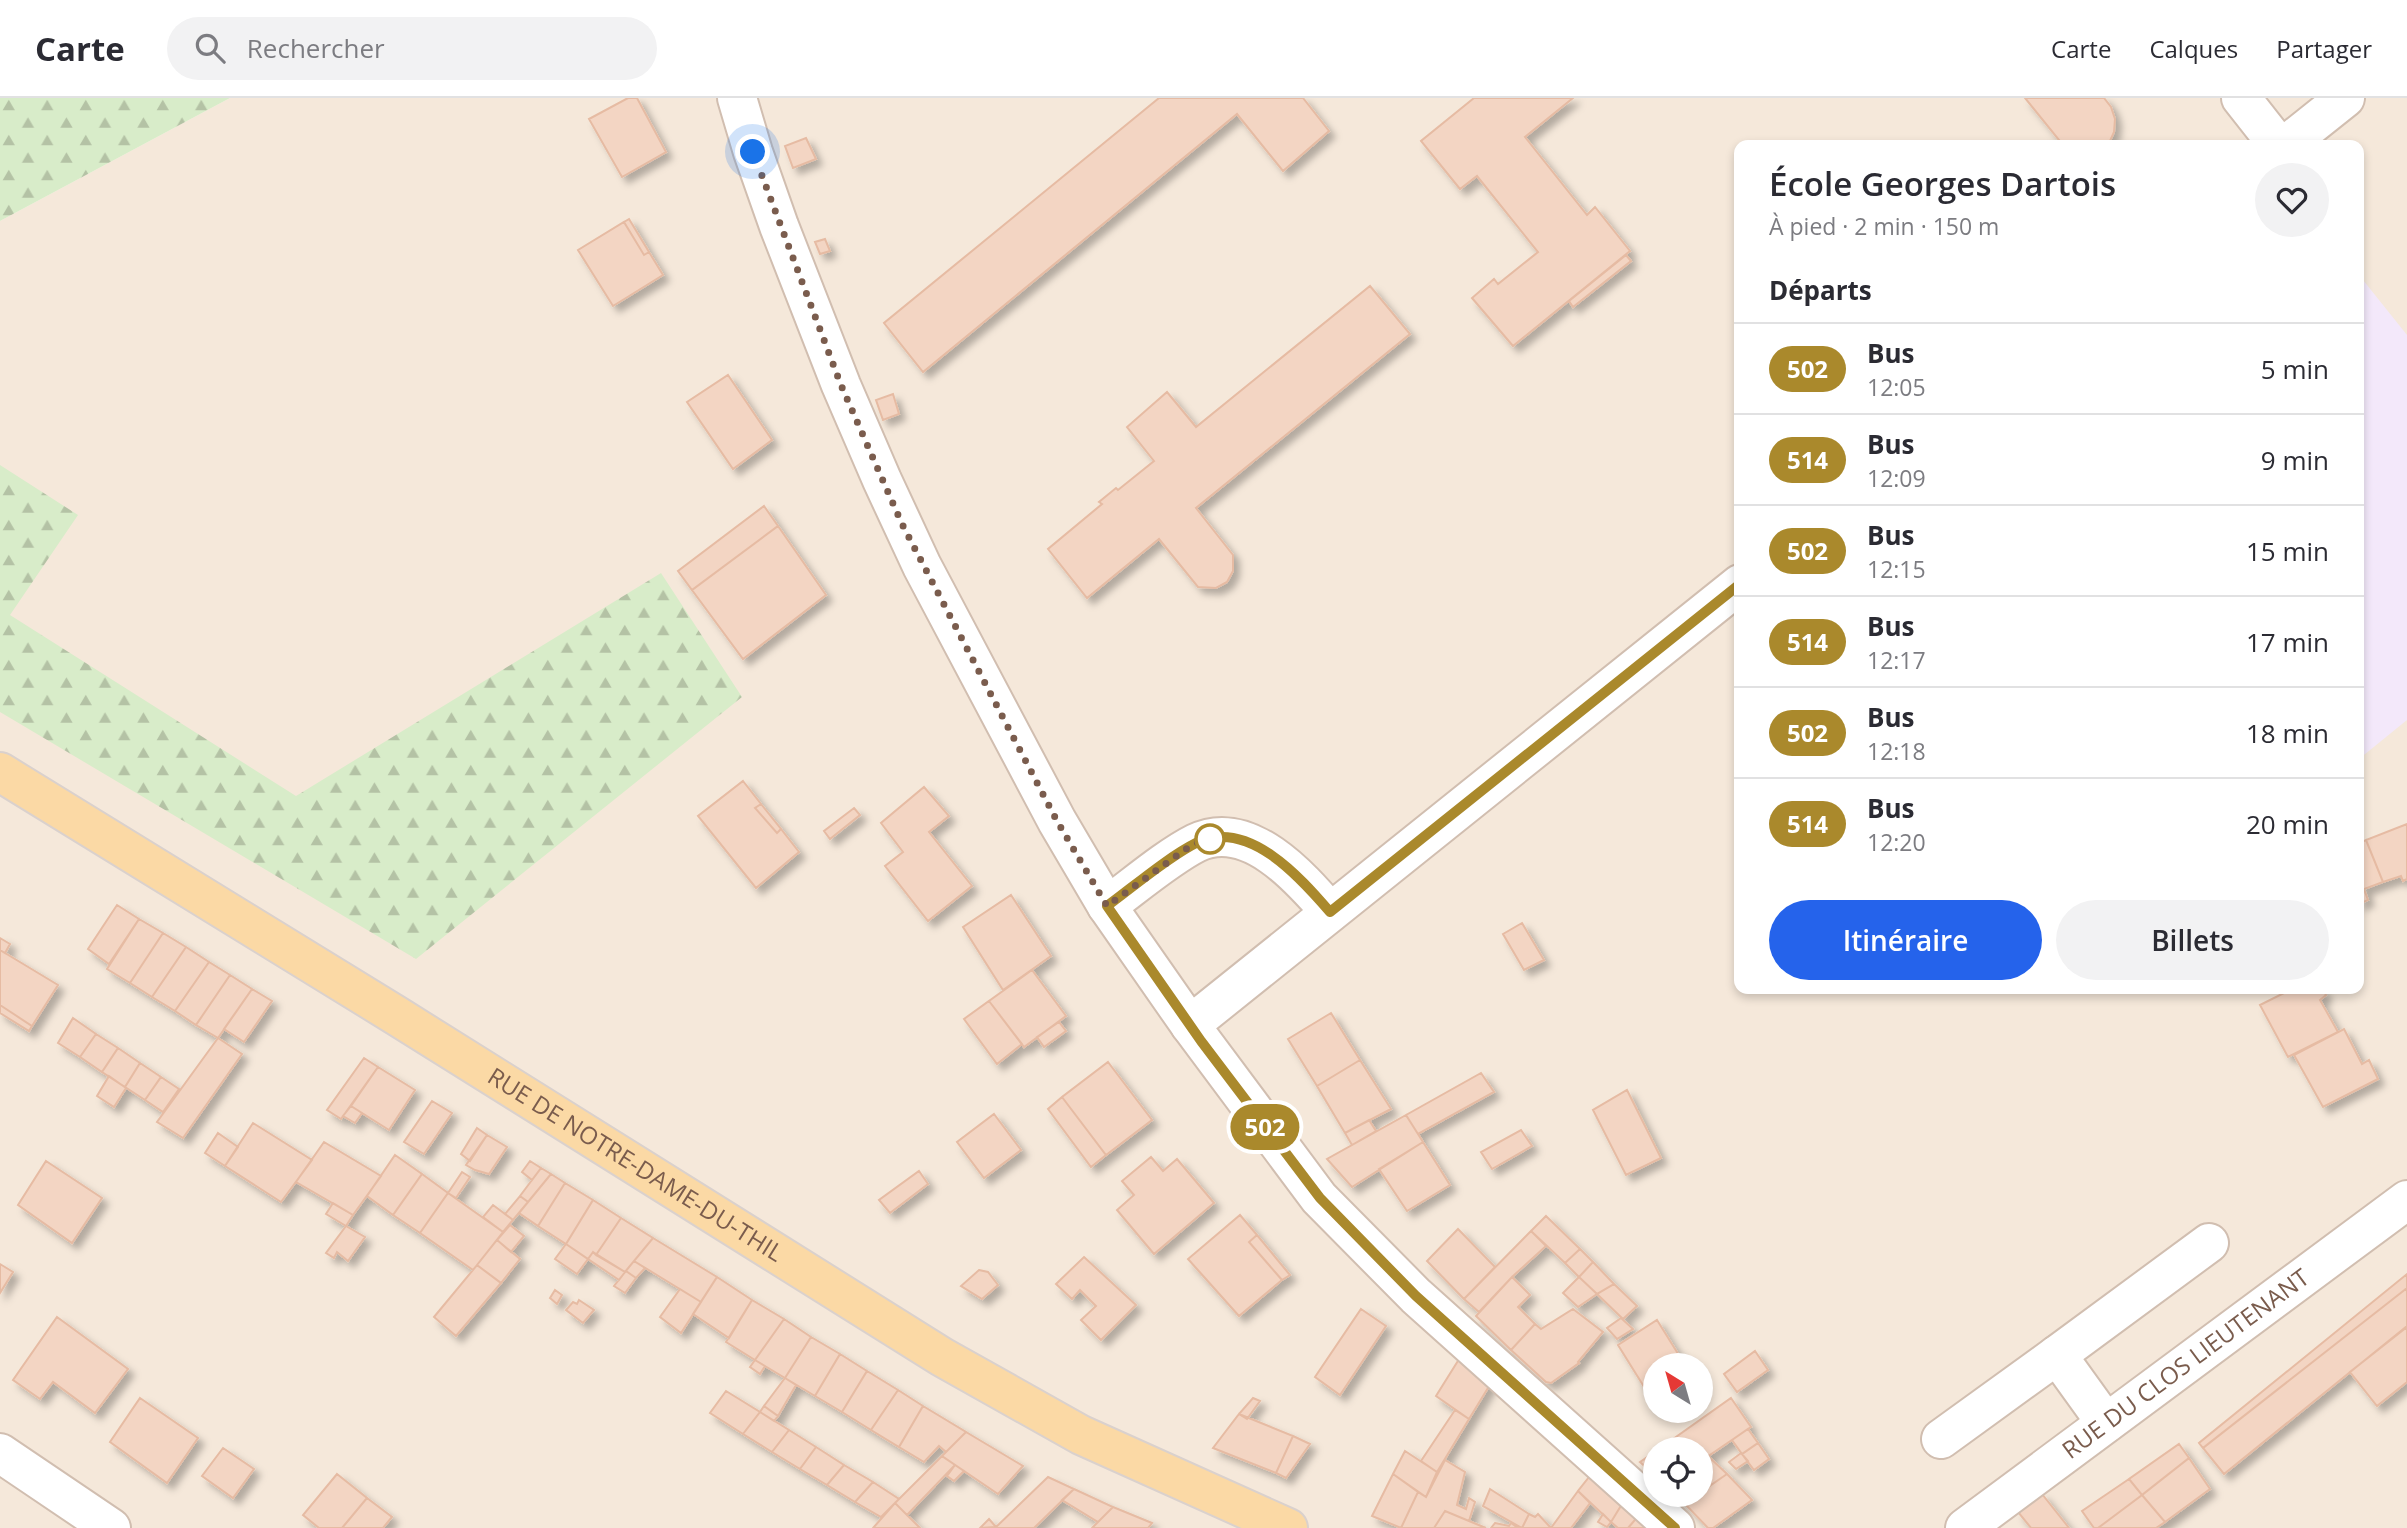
<!DOCTYPE html>
<html lang="fr">
<head>
<meta charset="utf-8">
<style>
	:root { --surface:#fff; --page:#f2f2f3; --text:#2b2b33; --muted:#7c7c81; --line:#e1e1e2; --accent:#2563eb }
	body { margin:0; font-family:"Open Sans",sans-serif; background:var(--page); color:var(--text); height:100vh; display:flex; flex-direction:column; font-size:26px; white-space:nowrap }
	* { box-sizing:border-box; margin:0 }
	p { font-size:23px; color:var(--muted) }
	.icon { flex:none; width:38px; height:38px; fill:none; stroke:currentColor; stroke-width:2; stroke-linecap:round; stroke-linejoin:round }
	.map { position:relative; flex:1; overflow:hidden }
	.details { position:absolute; left:1734px; top:42px; width:630px; height:854px; display:flex; flex-direction:column; background:var(--surface); border-radius:14px; box-shadow:0 4px 10px #0003 }
	.details>* { flex:none }
	.badge { padding:0 14px; border-radius:23px; font-size:24px; line-height:46px }
	.needle { width:46px; rotate:323deg }
	.tools { position:absolute; left:1643px; top:1255px; display:grid; gap:14px }
	.tools a { display:grid; place-items:center; width:70px; height:70px; border-radius:50%; background:var(--surface); box-shadow:0 4px 10px #0003; font-size:35px }
	.you { position:absolute; width:35px; height:35px; margin:-18px; border:5px solid #fff; border-radius:50%; background:#1a73e8; box-shadow:0 0 0 10px #1a73e833 }
	.map>.badge { position:absolute; translate:-50% -50%; box-shadow:0 0 0 4px #fff }
	h2 { padding:0 35px; font-size:26px; line-height:63px }
	.round { display:grid; place-items:center; flex:none; width:74px; height:74px; border-radius:37px; background:var(--page) }
	.overview { display:flex; align-items:center; justify-content:space-between; height:119px; padding:0 35px }
	h1 { font-size:33px; font-weight:600; line-height:52px }
	.action { display:flex; gap:14px; margin-top:auto; padding:14px 35px }
	.action a { flex:1; height:80px; border-radius:42px; background:var(--accent); color:#fff; font-size:28px; font-weight:600; line-height:80px; text-align:center }
	.action a+a { background:var(--page); color:var(--text) }
	ul { padding:0; list-style:none }
	li { display:flex; align-items:center; gap:21px; height:91px; padding:0 35px; border-top:2px solid var(--line) }
	li div { flex:1 }
	li b { display:block; font-size:26px }
	li em { font-style:normal }
	li .badge { min-width:77px; font-weight:700; text-align:center }
	header { display:flex; align-items:center; gap:42px; box-sizing:border-box; height:98px; padding:0 35px; background:var(--surface); border-bottom:2px solid var(--line) }
	header strong { font-size:33px }
	nav { display:flex; gap:38px; margin-inline-start:auto; font-size:24px }
	.search { width:490px; height:63px; background:var(--page); display:flex; align-items:center; gap:18px; box-sizing:border-box; padding:0 24px; border-radius:38px; color:var(--muted); font-size:26px }
	.map>svg:first-child { display:block }
	.residential { fill:#f5e8da; fill-rule:evenodd }
	.education { fill:#f3e8fa }
	.forest { fill:url(#forest-firs) }
	.building { fill:#f3d5c3; stroke:#e6bba3; stroke-width:2; filter:url(#shadow) }
	.lines { fill:none; stroke-linecap:round; stroke-linejoin:round }
	.minor-casing { stroke:#d1beb0; stroke-width:42 }
	.major-casing { stroke:#dad1cd; stroke-width:42 }
	.minor { stroke:#fff; stroke-width:38 }
	.major { stroke:#fbd9a5; stroke-width:38 }
	.line-casing { stroke:#fff; stroke-width:16 }
	.line { stroke:#aa892c; stroke-width:10 }
	.walk { stroke:#7a5c4d; stroke-width:7; stroke-dasharray:0 12.6 }
	.stop-dot { fill:#fff; stroke:#aa892c; stroke-width:3.5 }
	.labels { text-anchor:middle; stroke-width:7; stroke-linejoin:round; paint-order:stroke }
	.street-label { font-size:24px; fill:#7a5c4d; stroke:#fffaf3 }
</style>
</head>
<body>
<header>
<strong>Carte</strong>
<div class="search"><svg class="icon" aria-label="search" viewBox="0 0 24 24"><circle cx="10" cy="10" r="6"/><path d="M15 15l6 6"/></svg>Rechercher</div>
<nav><a>Carte</a><a>Calques</a><a>Partager</a></nav>
</header>
<div class="map">
<svg width="2407" height="1430" viewBox="0 0 2407 1430">
	<defs>
		<pattern id="forest-firs" width="22" height="20" patternUnits="userSpaceOnUse" patternTransform="scale(1.75)"><rect width="22" height="20" fill="#d8ecc9"/><path d="M5 1l3.5 6h-7zM16 11l3.5 6h-7z" fill="#b4c2a5"/></pattern>
		<filter id="shadow"><feDropShadow dx="6" dy="6" stdDeviation="3.5" flood-color="#0004"/></filter>
	</defs>
	<rect width="100%" height="100%" fill="#fdf6ec"/>
	<path class="residential" d="M 230,0 L 2407,0 L 2407,1430 L 0,1430 L 0,123 ZM 1740,47 L 2359,47 L 2359,891 L 1740,891 ZM 1656,1267 L 1701,1267 L 1701,1312 L 1656,1312 ZM 1656,1351 L 1701,1351 L 1701,1396 L 1656,1396 Z"/>
	<path class="education" d="M 2359,177 L 2407,237 L 2407,622 L 2359,661 Z"/>
	<path class="forest" d="M 0,0 L 230,0 L 0,123 Z
		M 0,367 L 78,417 L 10,517 L 296,698 L 661,475 L 742,599 L 416,861 L 0,614 Z"/>
	<path class="building" d="M 628,0 L 637,0 L 666,54 L 622,79 L 589,21 Z
		M 1159,0 L 1303,0 L 1329,33 L 1283,73 L 1237,16 L 923,274 L 884,225 Z
		M 1474,0 L 1573,0 L 1525,39 L 1587,117 L 1595,109 L 1630,153 L 1513,248 L 1472,200 L 1494,181 L 1498,186 L 1538,154 L 1477,78 L 1460,91 L 1421,43 Z
		M 2025,0 L 2104,0 L 2111,9 L 2115,21 L 2114,34 L 2110,43 L 2106,47 L 2063,47 Z
		M 806,40 L 816,61 L 793,70 L 785,48 Z
		M 629,121 L 649,154 L 644,157 L 624,124 Z
		M 624,124 L 644,157 L 649,154 L 663,177 L 613,208 L 578,152 Z
		M 825,141 L 830,153 L 820,156 L 815,144 Z
		M 1626,157 L 1631,163 L 1573,209 L 1569,203 Z
		M 1370,188 L 1410,236 L 1196,410 L 1233,457 L 1233,473 L 1227,484 L 1216,490 L 1198,489 L 1159,441 L 1087,500 L 1048,451 L 1102,406 L 1099,404 L 1116,390 L 1118,392 L 1154,363 L 1127,329 L 1167,294 L 1196,329 Z
		M 728,277 L 772,342 L 733,371 L 687,304 Z
		M 893,296 L 899,316 L 883,322 L 876,302 Z
		M 764,408 L 778,428 L 692,492 L 678,473 Z
		M 778,428 L 826,497 L 743,561 L 692,492 Z
		M 743,683 L 761,706 L 755,710 L 777,735 L 781,731 L 799,754 L 756,790 L 698,718 Z
		M 924,689 L 949,718 L 929,734 L 972,788 L 928,823 L 885,768 L 903,754 L 881,725 Z
		M 761,706 L 781,731 L 777,735 L 755,710 Z
		M 854,710 L 860,717 L 830,741 L 824,733 Z
		M 2407,726 L 2407,781 L 2403,783 L 2401,778 L 2383,784 L 2366,742 Z
		M 2366,742 L 2383,784 L 2364,791 L 2368,802 L 2359,806 L 2359,745 Z
		M 1011,797 L 1051,858 L 1003,892 L 963,829 Z
		M 117,807 L 139,821 L 109,866 L 88,851 Z
		M 139,821 L 163,835 L 130,885 L 107,871 Z
		M 1522,825 L 1544,862 L 1524,872 L 1503,836 Z
		M 163,835 L 186,849 L 152,899 L 130,885 Z
		M 0,840 L 10,846 L 5,855 L 0,852 Z
		M 186,849 L 209,864 L 175,913 L 152,899 Z
		M 0,852 L 58,887 L 32,928 L 0,907 Z
		M 209,864 L 230,877 L 196,927 L 175,913 Z
		M 1032,872 L 1066,918 L 1024,949 L 989,903 Z
		M 230,877 L 252,891 L 218,940 L 196,927 Z
		M 252,891 L 272,903 L 244,944 L 224,931 Z
		M 2292,891 L 2322,891 L 2326,897 L 2320,902 L 2338,934 L 2288,959 L 2260,907 Z
		M 989,903 L 1022,946 L 997,966 L 964,921 Z
		M 0,907 L 32,928 L 29,933 L 0,915 Z
		M 1331,915 L 1360,962 L 1317,988 L 1288,941 Z
		M 73,920 L 96,936 L 80,959 L 58,945 Z
		M 1059,924 L 1066,933 L 1044,949 L 1037,939 Z
		M 2344,931 L 2362,966 L 2369,962 L 2378,981 L 2323,1009 L 2294,957 Z
		M 96,936 L 118,950 L 102,974 L 80,959 Z
		M 218,940 L 242,956 L 183,1040 L 157,1024 Z
		M 118,950 L 140,965 L 125,989 L 102,974 Z
		M 364,960 L 378,969 L 341,1021 L 327,1012 Z
		M 1360,962 L 1391,1011 L 1345,1035 L 1317,988 Z
		M 1108,964 L 1152,1022 L 1106,1057 L 1062,999 Z
		M 140,965 L 161,979 L 145,1002 L 125,989 Z
		M 378,969 L 415,992 L 389,1032 L 351,1008 Z
		M 1481,975 L 1494,994 L 1418,1036 L 1406,1017 Z
		M 109,978 L 126,990 L 114,1009 L 97,998 Z
		M 161,979 L 179,991 L 163,1014 L 145,1002 Z
		M 1627,992 L 1661,1060 L 1626,1077 L 1593,1012 Z
		M 1062,999 L 1106,1057 L 1091,1069 L 1048,1011 Z
		M 432,1003 L 452,1015 L 424,1056 L 404,1044 Z
		M 351,1008 L 362,1015 L 355,1025 L 343,1018 Z
		M 994,1016 L 1021,1052 L 984,1080 L 957,1044 Z
		M 1406,1017 L 1423,1044 L 1352,1089 L 1327,1061 Z
		M 1369,1022 L 1376,1033 L 1352,1047 L 1345,1035 Z
		M 253,1025 L 312,1062 L 281,1104 L 225,1068 Z
		M 477,1030 L 487,1037 L 470,1063 L 461,1056 Z
		M 1521,1032 L 1532,1048 L 1492,1071 L 1481,1054 Z
		M 218,1035 L 238,1049 L 225,1068 L 205,1055 Z
		M 487,1037 L 507,1049 L 489,1076 L 475,1072 L 466,1067 Z
		M 324,1044 L 381,1078 L 353,1117 L 296,1084 Z
		M 1423,1044 L 1450,1087 L 1407,1113 L 1379,1071 Z
		M 395,1057 L 422,1076 L 393,1117 L 367,1098 Z
		M 1151,1059 L 1163,1073 L 1177,1061 L 1214,1105 L 1154,1156 L 1117,1112 L 1134,1097 L 1122,1083 Z
		M 46,1063 L 102,1100 L 72,1145 L 18,1107 Z
		M 530,1063 L 541,1070 L 532,1082 L 522,1074 Z
		M 541,1070 L 551,1076 L 528,1104 L 520,1098 Z
		M 919,1073 L 928,1086 L 890,1115 L 879,1102 Z
		M 462,1074 L 470,1079 L 456,1100 L 448,1095 Z
		M 422,1076 L 448,1095 L 420,1135 L 393,1117 Z
		M 551,1076 L 565,1085 L 538,1128 L 519,1115 Z
		M 565,1085 L 593,1102 L 566,1146 L 538,1128 Z
		M 448,1095 L 503,1134 L 473,1172 L 420,1135 Z
		M 520,1098 L 528,1104 L 513,1122 L 505,1116 Z
		M 593,1102 L 621,1120 L 596,1157 L 593,1154 L 588,1161 L 566,1146 Z
		M 333,1105 L 353,1117 L 346,1128 L 326,1116 Z
		M 493,1107 L 513,1122 L 503,1134 L 483,1119 Z
		M 1240,1117 L 1257,1137 L 1249,1144 L 1282,1182 L 1239,1218 L 1188,1161 Z
		M 1546,1118 L 1580,1151 L 1565,1165 L 1531,1133 Z
		M 621,1120 L 653,1140 L 625,1174 L 596,1157 Z
		M 510,1127 L 524,1138 L 511,1154 L 497,1142 Z
		M 346,1128 L 365,1139 L 348,1163 L 337,1154 L 334,1160 L 326,1155 Z
		M 1458,1131 L 1495,1169 L 1464,1201 L 1427,1163 Z
		M 1531,1133 L 1546,1148 L 1512,1179 L 1479,1214 L 1464,1201 Z
		M 1257,1137 L 1290,1177 L 1282,1182 L 1249,1144 Z
		M 653,1140 L 717,1179 L 701,1204 L 634,1163 Z
		M 497,1142 L 520,1161 L 501,1185 L 477,1167 Z
		M 566,1146 L 588,1161 L 577,1176 L 555,1161 Z
		M 1580,1151 L 1593,1164 L 1579,1179 L 1565,1165 Z
		M 593,1154 L 625,1174 L 619,1182 L 588,1161 Z
		M 1084,1159 L 1136,1207 L 1101,1242 L 1081,1222 L 1096,1208 L 1080,1192 L 1072,1201 L 1056,1186 Z
		M 634,1163 L 645,1170 L 636,1180 L 626,1173 Z
		M 1593,1164 L 1614,1186 L 1597,1196 L 1579,1179 Z
		M 0,1166 L 13,1174 L 0,1195 Z
		M 477,1167 L 501,1185 L 456,1238 L 434,1219 Z
		M 979,1172 L 988,1174 L 998,1187 L 982,1201 L 961,1188 Z
		M 626,1173 L 636,1180 L 625,1195 L 614,1188 Z
		M 2407,1176 L 2407,1190 L 2203,1350 L 2199,1345 Z
		M 717,1179 L 752,1202 L 729,1240 L 693,1216 Z
		M 1512,1179 L 1530,1197 L 1518,1209 L 1535,1226 L 1511,1252 L 1476,1218 Z
		M 1579,1179 L 1597,1196 L 1578,1209 L 1563,1195 Z
		M 1614,1186 L 1637,1208 L 1623,1221 L 1597,1196 Z
		M 2407,1190 L 2407,1228 L 2224,1376 L 2203,1350 Z
		M 680,1191 L 701,1204 L 681,1235 L 660,1219 Z
		M 555,1192 L 562,1197 L 557,1206 L 550,1200 Z
		M 579,1202 L 594,1212 L 583,1225 L 566,1212 L 573,1204 L 577,1206 Z
		M 752,1202 L 784,1221 L 755,1262 L 726,1244 Z
		M 1361,1211 L 1386,1228 L 1340,1297 L 1315,1279 Z
		M 1573,1211 L 1603,1234 L 1578,1264 L 1579,1265 L 1551,1285 L 1546,1284 L 1511,1252 L 1535,1226 L 1541,1231 Z
		M 57,1219 L 128,1271 L 95,1315 L 53,1284 L 40,1301 L 13,1282 Z
		M 1621,1220 L 1633,1231 L 1617,1241 L 1607,1230 Z
		M 784,1221 L 811,1239 L 785,1280 L 755,1262 Z
		M 1657,1222 L 1685,1267 L 1656,1267 L 1656,1308 L 1618,1247 Z
		M 2407,1229 L 2407,1284 L 2377,1308 L 2350,1274 Z
		M 811,1239 L 840,1256 L 815,1298 L 785,1280 Z
		M 1755,1253 L 1768,1272 L 1737,1294 L 1724,1276 Z
		M 840,1256 L 867,1273 L 842,1314 L 815,1298 Z
		M 1461,1258 L 1491,1285 L 1469,1321 L 1436,1298 Z
		M 755,1262 L 765,1268 L 760,1276 L 750,1269 Z
		M 867,1273 L 898,1292 L 871,1332 L 842,1314 Z
		M 785,1280 L 796,1287 L 778,1318 L 764,1308 Z
		M 898,1292 L 923,1308 L 899,1349 L 871,1332 Z
		M 726,1293 L 760,1314 L 743,1336 L 710,1315 Z
		M 140,1300 L 198,1340 L 167,1385 L 110,1344 Z
		M 1253,1300 L 1260,1303 L 1247,1321 L 1239,1316 Z
		M 1731,1300 L 1751,1329 L 1748,1331 L 1701,1363 L 1701,1351 L 1659,1351 Z
		M 764,1308 L 778,1318 L 774,1323 L 760,1314 Z
		M 923,1308 L 966,1334 L 946,1354 L 939,1348 L 924,1364 L 899,1349 Z
		M 1455,1312 L 1469,1321 L 1437,1374 L 1421,1363 Z
		M 760,1314 L 789,1332 L 772,1354 L 743,1336 Z
		M 1239,1316 L 1293,1338 L 1276,1375 L 1213,1350 Z
		M 1748,1331 L 1758,1345 L 1742,1356 L 1732,1342 Z
		M 789,1332 L 816,1349 L 800,1371 L 772,1354 Z
		M 966,1334 L 1023,1368 L 998,1396 L 942,1358 Z
		M 1293,1338 L 1310,1346 L 1286,1380 L 1276,1375 Z
		M 1758,1345 L 1769,1361 L 1754,1372 L 1742,1356 Z
		M 2179,1346 L 2189,1360 L 2142,1397 L 2129,1381 Z
		M 816,1349 L 844,1367 L 827,1387 L 800,1371 Z
		M 223,1350 L 254,1371 L 233,1400 L 202,1378 Z
		M 1405,1353 L 1437,1374 L 1426,1399 L 1393,1376 Z
		M 1656,1353 L 1656,1378 L 1640,1364 Z
		M 1741,1355 L 1748,1363 L 1736,1371 L 1729,1364 Z
		M 942,1358 L 955,1367 L 907,1417 L 895,1405 Z
		M 1708,1358 L 1727,1376 L 1701,1394 L 1701,1363 Z
		M 2189,1360 L 2210,1391 L 2165,1424 L 2142,1397 Z
		M 1445,1362 L 1465,1374 L 1457,1407 L 1466,1411 L 1469,1400 L 1475,1404 L 1469,1423 L 1445,1413 L 1434,1430 L 1401,1430 L 1418,1394 L 1426,1399 Z
		M 844,1367 L 873,1384 L 855,1404 L 827,1387 Z
		M 955,1367 L 964,1373 L 954,1383 L 947,1378 Z
		M 1593,1374 L 1622,1406 L 1611,1424 L 1578,1393 Z
		M 337,1376 L 367,1400 L 342,1430 L 319,1430 L 303,1417 Z
		M 1393,1376 L 1418,1394 L 1401,1430 L 1372,1418 Z
		M 1727,1376 L 1752,1402 L 1713,1430 L 1708,1430 L 1684,1405 L 1697,1396 L 1701,1396 L 1701,1394 Z
		M 1048,1379 L 1074,1391 L 1034,1430 L 995,1430 Z
		M 2129,1381 L 2142,1397 L 2098,1430 L 2094,1430 L 2082,1413 Z
		M 873,1384 L 899,1401 L 881,1419 L 855,1404 Z
		M 1074,1391 L 1113,1409 L 1098,1424 L 1062,1402 Z
		M 1490,1391 L 1529,1416 L 1522,1430 L 1483,1408 Z
		M 1578,1393 L 1590,1405 L 1571,1430 L 1551,1430 Z
		M 1675,1396 L 1697,1396 L 1684,1405 Z
		M 2042,1396 L 2069,1430 L 2031,1430 L 2018,1414 Z
		M 2142,1397 L 2165,1424 L 2156,1430 L 2098,1430 Z
		M 367,1400 L 392,1419 L 383,1430 L 342,1430 Z
		M 895,1405 L 920,1430 L 873,1430 Z
		M 1622,1406 L 1640,1416 L 1628,1430 L 1618,1430 L 1611,1424 Z
		M 1113,1409 L 1152,1425 L 1148,1430 L 1092,1430 Z
		M 1445,1413 L 1469,1423 L 1486,1430 L 1434,1430 Z
		M 1529,1416 L 1535,1419 L 1538,1416 L 1551,1430 L 1522,1430 Z
		M 1603,1416 L 1611,1424 L 1607,1429 L 1598,1424 Z
		M 1640,1416 L 1655,1430 L 1628,1430 Z
		M 989,1421 L 996,1429 L 980,1430 Z
		M 1495,1425 L 1509,1428 L 1511,1425 L 1518,1430 L 1491,1430 Z"/>
	<g class="lines">
		<g class="minor-casing">
			<g id="minor">
				<path d="M 737,0 L 753,54 L 779,128 L 841,287 L 882,382 L 922,468 L 1057,723 L 1107,808 L 1190,927 L 1319,1100 L 1416,1198 L 1675,1430"/>
				<path d="M 2241,0 L 2278,47"/>
				<path d="M 2286,47 L 2345,0"/>
				<path d="M 1107,808 C 1133,789 1168,759 1196,745 C 1248,720 1300,779 1330,814"/>
				<path d="M 1190,927 L 1740,486"/>
				<path d="M 2106,1325 L 2057,1257 L 2209,1145"/>
				<path d="M 1941,1341 L 2057,1257"/>
				<path d="M 0,1355 L 111,1430"/>
				<path id="s1" d="M 1965,1430 L 2407,1102"/>
			</g>
		</g>
		<g class="major-casing">
			<g id="major">
				<path id="s2" d="M 0,674 L 397,918 L 942,1259 L 1081,1337 L 1288,1430"/>
			</g>
		</g>
		<use href="#minor" class="minor"/>
		<use href="#major" class="major"/>
	</g>
	<g class="lines">
		<g class="line-casing">
			<path id="line" d="M 1675,1430 L 1416,1198 L 1320,1100 L 1201,943 L 1107,808 C 1133,789 1168,759 1196,745 C 1248,720 1300,779 1330,814 L 1740,486"/>
		</g>
		<use href="#line" class="line"/>
		<path class="walk" d="M 753,54 L 841,287 L 902,426 L 1057,723 L 1107,808 L 1186,751 L 1198,744 L 1213,741 L 1210,741"/>
	</g>
	<circle class="stop-dot" cx="1210" cy="741" r="14"/>
	<g class="labels">
		<g class="street-label">
			<text dy="8" stroke="none"><textPath href="#s2" startOffset="747">RUE DE NOTRE-DAME-DU-THIL</textPath></text>
			<text dy="8" stroke="none"><textPath href="#s1" startOffset="275">RUE DU CLOS LIEUTENANT</textPath></text>
		</g>
	</g>
</svg>
<div class="tools">
<a><svg class="needle" viewBox="-14 -14 28 28"><path d="M0-13l5 13h-10z" fill="#e53935"/><path d="M0 13l5-13h-10z" fill="#7c7c81"/></svg></a>
<a><svg class="icon" aria-label="locate" viewBox="0 0 24 24"><circle cx="12" cy="12" r="6"/><path d="M12 2v4M12 18v4M2 12h4M18 12h4"/></svg></a>
</div>
<div class="you" style="left:753px;top:54px"></div>
<b class="badge" style="left:1265px;top:1029px;background:#aa892c;color:#fff">502</b>
<section class="details">
<div class="overview"><div><h1>École Georges Dartois</h1><p>À pied · 2 min · 150 m</p></div><a class="round"><svg class="icon" aria-label="heart" viewBox="0 0 24 24"><path d="M12 20l-8-8c-3-5 5-10 8-4 3-6 11-1 8 4z"/></svg></a></div>
<h2>Départs</h2>
<ul>
<li><span class="badge" style="background:#aa892c;color:#fff">502</span><div><b>Bus</b><p>12:05</p></div><em>5 min</em></li>
<li><span class="badge" style="background:#aa892c;color:#fff">514</span><div><b>Bus</b><p>12:09</p></div><em>9 min</em></li>
<li><span class="badge" style="background:#aa892c;color:#fff">502</span><div><b>Bus</b><p>12:15</p></div><em>15 min</em></li>
<li><span class="badge" style="background:#aa892c;color:#fff">514</span><div><b>Bus</b><p>12:17</p></div><em>17 min</em></li>
<li><span class="badge" style="background:#aa892c;color:#fff">502</span><div><b>Bus</b><p>12:18</p></div><em>18 min</em></li>
<li><span class="badge" style="background:#aa892c;color:#fff">514</span><div><b>Bus</b><p>12:20</p></div><em>20 min</em></li>
</ul>
<div class="action"><a>Itinéraire</a><a>Billets</a></div>
</section>
</div>
</body>
</html>
